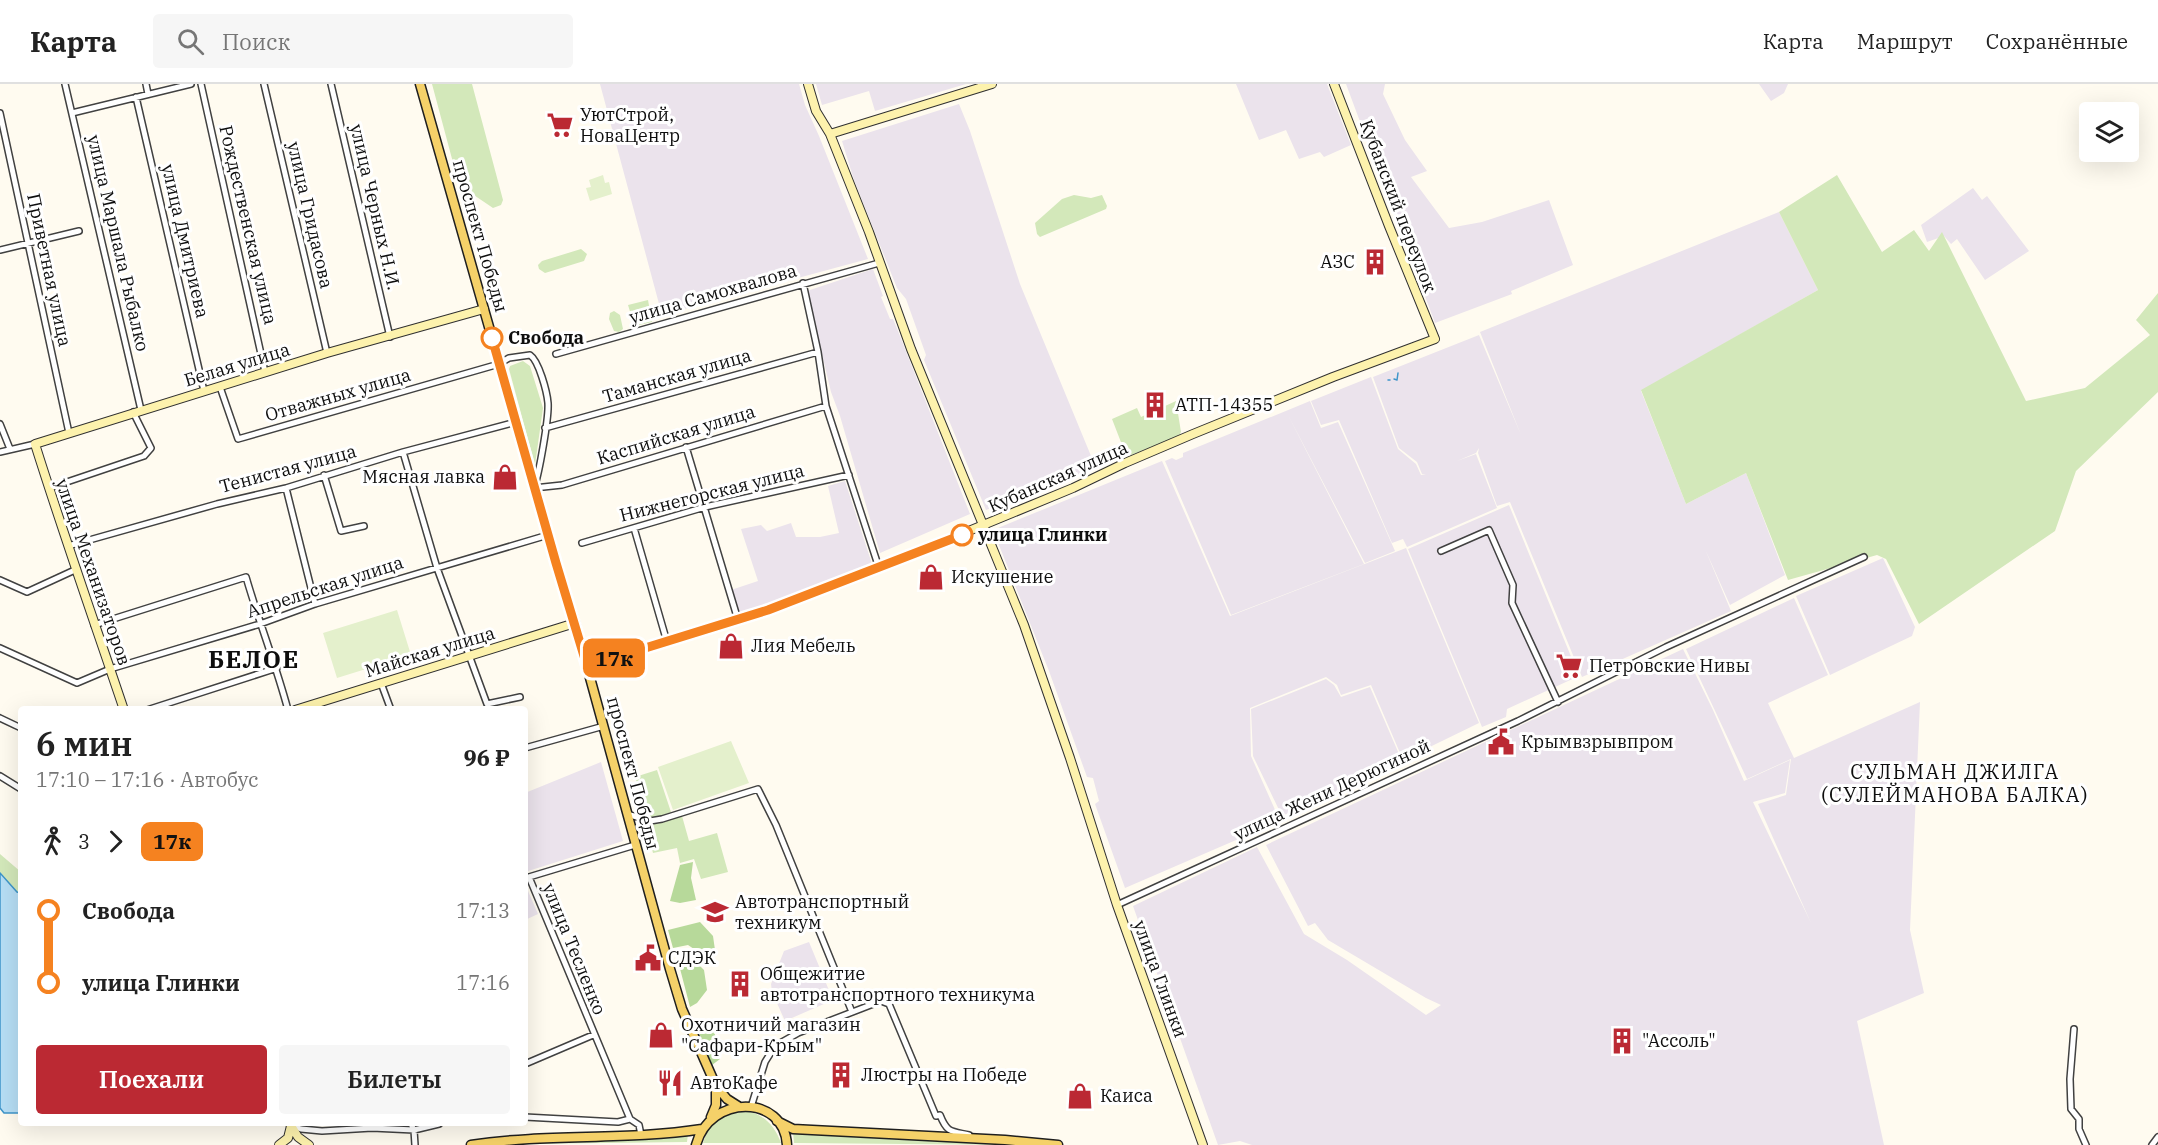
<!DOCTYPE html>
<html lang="ru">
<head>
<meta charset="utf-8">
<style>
	:root { --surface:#fff; --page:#f6f6f6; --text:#222; --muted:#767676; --line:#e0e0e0; --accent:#bb2933 }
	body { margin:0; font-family:"IBM Plex Serif",serif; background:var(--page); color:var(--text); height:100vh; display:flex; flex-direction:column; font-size:22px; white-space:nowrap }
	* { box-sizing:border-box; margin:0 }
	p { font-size:20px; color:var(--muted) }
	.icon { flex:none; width:33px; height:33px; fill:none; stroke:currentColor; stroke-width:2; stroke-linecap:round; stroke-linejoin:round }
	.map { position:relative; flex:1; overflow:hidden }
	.sheet { position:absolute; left:18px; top:622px; width:510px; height:420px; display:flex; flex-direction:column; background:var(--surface); border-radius:6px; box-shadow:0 6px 24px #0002 }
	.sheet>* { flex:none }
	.badge { padding:0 12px; border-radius:9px; font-size:21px; line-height:39px }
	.buttons { position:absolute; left:2079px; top:18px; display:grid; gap:12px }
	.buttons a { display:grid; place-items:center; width:60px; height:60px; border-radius:6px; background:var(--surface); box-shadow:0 6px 24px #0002; font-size:30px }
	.map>.badge { position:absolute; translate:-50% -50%; box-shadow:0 0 0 3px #fff }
	.legs { display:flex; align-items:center; gap:9px; height:66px; padding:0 18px; font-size:20px }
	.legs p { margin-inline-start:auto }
	.overview { display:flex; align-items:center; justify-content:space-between; height:102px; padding:0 18px }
	h1 { font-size:33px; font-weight:600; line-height:45px }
	.button { display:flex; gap:12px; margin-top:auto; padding:12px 18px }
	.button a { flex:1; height:69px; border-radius:6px; background:var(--accent); color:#fff; font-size:24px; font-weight:600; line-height:69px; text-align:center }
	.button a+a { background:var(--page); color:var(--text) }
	ul { padding:0 18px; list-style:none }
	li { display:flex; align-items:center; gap:21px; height:72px; font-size:22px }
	li i { display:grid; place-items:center; width:9px; height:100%; margin:0 8px; background:currentColor }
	li i::after { content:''; width:15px; height:15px; margin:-8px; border:4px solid; border-radius:50%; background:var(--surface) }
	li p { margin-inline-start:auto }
	li:first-child i { background:linear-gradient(#0000 50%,currentColor 0) }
	li:last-child i { background:linear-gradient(currentColor 50%,#0000 0) }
	header { display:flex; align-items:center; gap:36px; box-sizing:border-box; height:84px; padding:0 30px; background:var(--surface); border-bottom:2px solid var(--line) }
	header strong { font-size:28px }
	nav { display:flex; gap:33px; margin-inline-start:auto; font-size:21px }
	.search { width:420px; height:54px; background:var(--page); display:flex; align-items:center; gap:15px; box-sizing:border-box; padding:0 21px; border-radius:6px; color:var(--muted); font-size:22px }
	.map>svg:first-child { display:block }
	.industrial { fill:#ebe3ec }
	.green { fill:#d3e8ba }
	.forest { fill:#b7d99a }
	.pitch { fill:#e4f0cc }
	.water { fill:#b6def5; stroke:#3e95ca; stroke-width:1.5 }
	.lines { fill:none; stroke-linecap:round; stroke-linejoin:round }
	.stream { stroke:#3e95ca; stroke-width:1.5 }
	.street-casing { stroke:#414141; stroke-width:8 }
	.secondary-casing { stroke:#303030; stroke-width:10 }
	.primary-casing { stroke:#1f1f1f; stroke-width:11 }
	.street { stroke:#fff; stroke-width:5 }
	.secondary { stroke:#fdf2ad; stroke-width:8 }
	.primary { stroke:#f5d169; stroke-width:8 }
	.line-1-casing { stroke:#fff; stroke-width:14 }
	.line-1 { stroke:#f58220; stroke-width:9 }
	.stop-1-dot { fill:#fff; stroke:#f58220; stroke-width:3 }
	.labels { text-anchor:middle; stroke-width:6; stroke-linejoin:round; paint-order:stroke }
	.poi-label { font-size:18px; fill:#0e0e0e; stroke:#fff; text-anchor:start }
	.street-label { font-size:18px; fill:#0e0e0e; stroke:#fff }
	.stop-label { font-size:18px; font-weight:bold; fill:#0e0e0e; stroke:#fff; text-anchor:start }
	.neighbourhood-label { font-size:20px; letter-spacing:1.5px; fill:#0e0e0e; stroke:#fff }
	.district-label { font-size:24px; font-weight:bold; letter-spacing:1.5px; fill:#0e0e0e; stroke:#fff }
</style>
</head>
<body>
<header>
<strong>Карта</strong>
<div class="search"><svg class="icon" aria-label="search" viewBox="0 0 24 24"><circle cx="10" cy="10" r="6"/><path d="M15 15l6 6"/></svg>Поиск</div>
<nav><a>Карта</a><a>Маршрут</a><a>Сохранённые</a></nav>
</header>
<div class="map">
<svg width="2158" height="1061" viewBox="0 0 2158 1061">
	<rect width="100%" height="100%" fill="#fffbf0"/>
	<path class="industrial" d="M 600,0 L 799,0 L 805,21 L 819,52 L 868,175 L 662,231 Z
		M 816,0 L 966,0 L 875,27 L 869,7 L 822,21 Z
		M 1236,0 L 1327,0 L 1351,61 L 1324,73 L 1320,68 L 1299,75 L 1286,46 L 1259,56 Z
		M 1346,0 L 1385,0 L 1383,10 L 1405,56 L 1427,87 L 1411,93 L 1449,144 L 1482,138 L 1549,116 L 1573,181 L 1511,207 L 1512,210 L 1435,239 Z
		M 1759,0 L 1788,0 L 1784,9 L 1771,17 Z
		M 959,20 L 970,47 L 1020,200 L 1096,384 L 986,426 L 924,276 L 926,271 L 906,215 L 897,204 L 854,96 L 842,57 Z
		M 1973,104 L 1982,116 L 1987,112 L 2029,167 L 1985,196 L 1957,155 L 1951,160 L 1944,152 L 1927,158 L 1921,141 Z
		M 1779,128 L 1818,206 L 1641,307 L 1686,420 L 1746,389 L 1785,491 L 1730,521 L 1705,465 L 1731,527 L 1582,593 L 1510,418 L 1497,422 L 1478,369 L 1479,364 L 1476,369 L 1457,377 L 1476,370 L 1497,424 L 1407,463 L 1403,455 L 1392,459 L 1339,336 L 1321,341 L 1311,317 L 1371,293 L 1398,365 L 1416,380 L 1421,391 L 1426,390 L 1422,390 L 1417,378 L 1399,364 L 1373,293 L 1479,251 L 1521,351 L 1480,248 Z
		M 873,185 L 883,212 L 881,213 L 890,235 L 893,235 L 898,247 L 970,430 L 880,469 L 840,332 L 831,308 L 807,207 Z
		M 1310,317 L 1321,344 L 1338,338 L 1395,467 L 1365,479 L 1287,329 L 1364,480 L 1231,531 L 1165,377 L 1172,374 L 1176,376 L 1183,373 L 1183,369 Z
		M 1162,377 L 1230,532 L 1406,464 L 1479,639 L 1403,676 L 1371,601 L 1341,611 L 1337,601 L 1326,593 L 1250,624 L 1251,672 L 1280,737 L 1125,804 L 1095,720 L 1099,717 L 1093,694 L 1087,693 L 1049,587 L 993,446 Z
		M 845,397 L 872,480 L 739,531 L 731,506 L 758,497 L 741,445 L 761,441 L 767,447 L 791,439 L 796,453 L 820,453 L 839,449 L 828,402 Z
		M 1509,421 L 1579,592 L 1507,625 L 1506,633 L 1482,643 L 1408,465 Z
		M 1883,474 L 1915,543 L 1912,552 L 1830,591 L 1796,512 Z
		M 1794,514 L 1828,591 L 1768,619 L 1794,674 L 1920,618 L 1910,846 L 1924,909 L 1857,937 L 1884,1061 L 1252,1061 L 1240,1057 L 1218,1061 L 1133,822 L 1257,763 L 1304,850 L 1347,876 L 1426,931 L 1441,921 L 1426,914 L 1328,856 L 1315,839 L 1308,842 L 1266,761 L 1683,565 L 1713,626 L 1744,697 L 1790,676 L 1785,709 L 1753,718 L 1811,839 L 1758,720 L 1786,711 L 1791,675 L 1747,695 L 1686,565 Z
		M 1326,595 L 1334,601 L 1341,613 L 1370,603 L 1402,677 L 1282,732 L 1253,672 L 1251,625 Z
		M 601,678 L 623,757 L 525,788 L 525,709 Z
		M 525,800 L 538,830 L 525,836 Z
		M 809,858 L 833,916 L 785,937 L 772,908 L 771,900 L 784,867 Z"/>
	<path class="green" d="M 432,0 L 472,0 L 503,116 L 501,121 L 493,124 L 459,101 Z
		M 1837,91 L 1882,168 L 1914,146 L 1929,167 L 1942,148 L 2026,317 L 2085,304 L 2150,251 L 2136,236 L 2158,209 L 2158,308 L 2076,387 L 2055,447 L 1919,540 L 1886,475 L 1877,471 L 1788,496 L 1746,389 L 1686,420 L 1641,306 L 1818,206 L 1779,128 Z
		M 1074,111 L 1091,114 L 1102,111 L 1107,122 L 1106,125 L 1040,153 L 1037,150 L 1035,139 L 1062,115 Z
		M 581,165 L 587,170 L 584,177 L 545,189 L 539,185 L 538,181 L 542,177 Z
		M 648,216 L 652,238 L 639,241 L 632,234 L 628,221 Z
		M 614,227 L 620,231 L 623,245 L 619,248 L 614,247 L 609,235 L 610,229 Z
		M 523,277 L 530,282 L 543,324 L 535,381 L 509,285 L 510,282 Z
		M 1176,317 L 1181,348 L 1179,352 L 1131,371 L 1124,366 L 1112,335 L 1137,324 L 1141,333 Z
		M 657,686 L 671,728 L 650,736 L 635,693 Z
		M 682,732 L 689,757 L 717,749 L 728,788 L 701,795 L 694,775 L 680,779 L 677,764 L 653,769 L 645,738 L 657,740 Z
		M 0,770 L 21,788 L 21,809 L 17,808 L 0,789 Z
		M 745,1027 C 763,1029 775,1042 781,1059 L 703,1059 C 710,1037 722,1029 745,1027 Z
		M 793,1048 L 1016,1060 L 1016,1061 L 797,1059 L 794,1059 Z
		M 688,1050 L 687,1058 L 524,1060 L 524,1059 Z"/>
	<path class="forest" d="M 693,778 L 691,794 L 696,816 L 680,819 L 670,817 L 680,781 Z
		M 700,838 L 713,852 L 715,866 L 700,869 L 688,861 L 673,864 L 668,846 Z
		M 692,874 L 704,886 L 707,906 L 697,919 L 690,923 L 678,877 Z
		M 693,934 L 704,935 L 714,946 L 720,975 L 712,981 Z"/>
	<path class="pitch" d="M 603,91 L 605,99 L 609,98 L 612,110 L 590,117 L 586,104 L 591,103 L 589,96 Z
		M 397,526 L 411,571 L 337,594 L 323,549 Z
		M 731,657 L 749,699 L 673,726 L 658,683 Z"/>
	<path class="water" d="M 0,789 L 17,808 L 21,809 L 21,1029 L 4,1029 L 0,1024 Z"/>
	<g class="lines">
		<path class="stream" d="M 1394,295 L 1397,296 L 1398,289
			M 1388,296 L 1390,296"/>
		<g class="street-casing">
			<path id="street" d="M 65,0 L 141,326
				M 146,0 L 148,10
				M 201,0 L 265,288
				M 264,0 L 327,269
				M 331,0 L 390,253
				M 136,13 L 204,307
				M 0,29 L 69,349
				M 72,29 L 191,0
				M 0,166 L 79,147
				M 803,199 L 818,268 L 826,322 L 879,484
				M 556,270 L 879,179
				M 220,303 L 238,355 L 499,280 L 509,274 L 530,271 C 539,277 547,308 548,319 C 549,334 539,390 534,404 L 562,401 L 826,322
				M 0,340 L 10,365
				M 545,344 L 818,268
				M 686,363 L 738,536
				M 0,368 L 35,360
				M 403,368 L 437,484 L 487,620 L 520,613
				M 324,391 L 341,447 L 364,442
				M 49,404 L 144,372 L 151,364 L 133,328
				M 286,404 L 315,520
				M 634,444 L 667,558
				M 582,459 L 705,423 L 849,391
				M 68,462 L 217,420 L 286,404 L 403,368 L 516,338
				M 1441,467 L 1489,446 L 1513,501 L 1512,519 L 1558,618
				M 0,496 L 27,508 L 77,485
				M 94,541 L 246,493 C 259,538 276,581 288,626
				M 0,564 L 77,599 L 110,585 L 260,540 L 315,520 L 548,451
				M 381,599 L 391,626
				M 147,626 L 277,584
				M 0,634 L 21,644
				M 525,664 L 604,642
				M 0,692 L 21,705
				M 627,730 L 650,737 L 662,735 L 758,705 L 776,741 L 852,928
				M 529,793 L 635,761
				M 525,794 L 529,793 L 630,1035 L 639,1041 L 641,1051
				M 1117,821 L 1518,637 L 1666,563 L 1864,473
				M 2074,945 L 2070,995 L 2071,1025 L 2079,1035 L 2079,1045 L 2086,1061
				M 525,980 L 593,951
				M 751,1023 L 765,978 L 775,962 L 798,949 L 881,917 L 889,920 L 936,1032 L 940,1031 C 947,1049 951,1047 969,1051
				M 525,1033 L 618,1038 L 630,1035
				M 411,1040 L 414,1046 L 415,1061
				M 293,1042 L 301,1045 L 322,1047 L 372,1044 L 414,1046 L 439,1040
				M 2152,1061 L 2158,1053"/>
		</g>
		<g class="secondary-casing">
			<path id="secondary" d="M 808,0 L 816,27 L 830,50 L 869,148 L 911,265 L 1024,541 L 1070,674 L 1117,821 L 1203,1061
				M 830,50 L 992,0
				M 587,582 L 768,526 L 879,484 L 1073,404 L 1125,379 L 1193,350 L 1333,293 L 1435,255 L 1389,142 L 1334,0
				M 124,626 C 94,537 63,449 35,360 L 327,269 L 484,225
				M 295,626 L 575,539
				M 290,1040 L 298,1053 L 309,1061
				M 279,1061 L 288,1054 L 291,1042"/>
		</g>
		<g class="primary-casing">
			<path id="primary" d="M 420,0 L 556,479 L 575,539 L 670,885 L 682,925 L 716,1002 L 727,1015 L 738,1022
				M 711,1033 L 716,1021 L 716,1002
				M 777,1037 L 793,1045 L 1005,1056 L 1058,1061
				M 471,1061 C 548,1049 626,1057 702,1045
				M 696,1061 C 710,1010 784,1010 787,1061"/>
		</g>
		<use href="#street" class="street"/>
		<use href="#secondary" class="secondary"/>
		<use href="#primary" class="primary"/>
	</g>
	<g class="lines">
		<g class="line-1-casing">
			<path id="line-1" d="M 492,254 L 556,479 L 587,582 L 768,526 L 962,451"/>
		</g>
		<use href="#line-1" class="line-1"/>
	</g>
	<defs>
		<g id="supermarket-bare" transform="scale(2.07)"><path d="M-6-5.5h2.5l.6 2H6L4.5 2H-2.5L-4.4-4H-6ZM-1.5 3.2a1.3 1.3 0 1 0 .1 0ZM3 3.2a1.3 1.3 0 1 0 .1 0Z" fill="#bb2933" stroke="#fff" stroke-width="2.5" paint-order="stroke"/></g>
		<g id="building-bare" transform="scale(2.07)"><path d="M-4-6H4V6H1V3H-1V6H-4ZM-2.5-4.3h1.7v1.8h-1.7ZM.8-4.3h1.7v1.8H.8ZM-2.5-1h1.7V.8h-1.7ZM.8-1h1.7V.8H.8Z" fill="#bb2933" stroke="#fff" stroke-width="2.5" paint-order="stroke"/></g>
		<g id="shop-bare" transform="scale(2.07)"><path d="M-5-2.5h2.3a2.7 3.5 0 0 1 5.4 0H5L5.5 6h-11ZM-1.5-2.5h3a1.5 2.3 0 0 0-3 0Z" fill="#bb2933" stroke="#fff" stroke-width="2.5" paint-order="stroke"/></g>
		<g id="civic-bare" transform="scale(2.07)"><path d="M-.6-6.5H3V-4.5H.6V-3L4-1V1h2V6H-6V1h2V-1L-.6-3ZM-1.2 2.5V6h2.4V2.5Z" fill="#bb2933" stroke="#fff" stroke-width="2.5" paint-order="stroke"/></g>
		<g id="university-bare" transform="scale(2.07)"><path d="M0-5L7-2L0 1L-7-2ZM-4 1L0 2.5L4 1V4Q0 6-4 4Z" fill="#bb2933" stroke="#fff" stroke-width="2.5" paint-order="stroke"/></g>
		<g id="restaurant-bare" transform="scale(2.07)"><path d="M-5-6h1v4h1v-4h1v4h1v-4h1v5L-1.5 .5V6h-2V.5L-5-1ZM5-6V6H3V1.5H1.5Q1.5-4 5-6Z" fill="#bb2933" stroke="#fff" stroke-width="2.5" paint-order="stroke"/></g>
	</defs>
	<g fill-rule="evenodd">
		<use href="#supermarket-bare" x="560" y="41"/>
		<use href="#building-bare" x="1375" y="178"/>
		<use href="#building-bare" x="1155" y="321"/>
		<use href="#shop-bare" x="505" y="393"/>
		<use href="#shop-bare" x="931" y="493"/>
		<use href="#shop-bare" x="731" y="562"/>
		<use href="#supermarket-bare" x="1569" y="582"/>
		<use href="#civic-bare" x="1501" y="658"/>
		<use href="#university-bare" x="715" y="828"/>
		<use href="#civic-bare" x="648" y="874"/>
		<use href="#building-bare" x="740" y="900"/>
		<use href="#shop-bare" x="661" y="951"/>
		<use href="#building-bare" x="1622" y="957"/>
		<use href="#building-bare" x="841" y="991"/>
		<use href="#restaurant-bare" x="670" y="999"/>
		<use href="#shop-bare" x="1080" y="1012"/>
	</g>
	<g class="stop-1-dot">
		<circle cx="492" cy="254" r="10"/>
		<circle cx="962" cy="451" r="10"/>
	</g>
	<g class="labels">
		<g class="poi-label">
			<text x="580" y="37">УютСтрой,<tspan x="580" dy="21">НоваЦентр</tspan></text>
			<text x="1355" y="184" text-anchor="end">АЗС</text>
			<text x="1175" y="327">АТП-14355</text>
			<text x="485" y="399" text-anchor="end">Мясная лавка</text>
			<text x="951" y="499">Искушение</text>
			<text x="751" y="568">Лия Мебель</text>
			<text x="1589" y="588">Петровские Нивы</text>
			<text x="1521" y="664">Крымвзрывпром</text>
			<text x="735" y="824">Автотранспортный<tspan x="735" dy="21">техникум</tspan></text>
			<text x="668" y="880">СДЭК</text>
			<text x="760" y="896">Общежитие<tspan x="760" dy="21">автотранспортного техникума</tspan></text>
			<text x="681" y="947">Охотничий магазин<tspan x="681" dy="21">"Сафари-Крым"</tspan></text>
			<text x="1642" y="963">"Ассоль"</text>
			<text x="861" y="997">Люстры на Победе</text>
			<text x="690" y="1005">АвтоКафе</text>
			<text x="1100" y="1018">Каиса</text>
		</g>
		<g class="street-label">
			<text transform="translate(1398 122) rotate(69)" y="6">Кубанский переулок</text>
			<text transform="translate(375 123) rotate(77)" y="6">улица Черных Н.И.</text>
			<text transform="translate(310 131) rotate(77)" y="6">улица Гридасова</text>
			<text transform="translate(248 141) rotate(77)" y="6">Рождественская улица</text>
			<text transform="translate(480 152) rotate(74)" y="6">проспект Победы</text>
			<text transform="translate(185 157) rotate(77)" y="6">улица Дмитриева</text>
			<text transform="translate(118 159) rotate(77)" y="6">улица Маршала Рыбалко</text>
			<text transform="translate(49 186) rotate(78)" y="6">Приветная улица</text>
			<text transform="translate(713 210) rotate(-16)" y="6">улица Самохвалова</text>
			<text transform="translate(237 281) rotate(-17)" y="6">Белая улица</text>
			<text transform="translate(677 292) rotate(-16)" y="6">Таманская улица</text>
			<text transform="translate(338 311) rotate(-16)" y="6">Отважных улица</text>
			<text transform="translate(676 351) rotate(-17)" y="6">Каспийская улица</text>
			<text transform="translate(288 385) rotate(-15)" y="6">Тенистая улица</text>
			<text transform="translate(1058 393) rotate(-24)" y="6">Кубанская улица</text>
			<text transform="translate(712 409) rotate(-14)" y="6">Нижнегорская улица</text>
			<text transform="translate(93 488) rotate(71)" y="6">улица Механизаторов</text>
			<text transform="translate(325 503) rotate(-18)" y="6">Апрельская улица</text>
			<text transform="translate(430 568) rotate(-17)" y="6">Майская улица</text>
			<text transform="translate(633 689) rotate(75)" y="6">проспект Победы</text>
			<text transform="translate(1332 706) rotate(-25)" y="6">улица Жени Дерюгиной</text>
			<text transform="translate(574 865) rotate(68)" y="6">улица Тесленко</text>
			<text transform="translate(1160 895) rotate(70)" y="6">улица Глинки</text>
		</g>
		<g class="stop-label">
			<text x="508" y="260">Свобода</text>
			<text x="978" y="457">улица Глинки</text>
		</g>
		<g class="neighbourhood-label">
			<text x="1955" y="695">СУЛЬМАН ДЖИЛГА<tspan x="1955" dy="23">(СУЛЕЙМАНОВА БАЛКА)</tspan></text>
		</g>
		<g class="district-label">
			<text x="254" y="584">БЕЛОЕ</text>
		</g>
	</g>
</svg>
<div class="buttons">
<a><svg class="icon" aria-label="layers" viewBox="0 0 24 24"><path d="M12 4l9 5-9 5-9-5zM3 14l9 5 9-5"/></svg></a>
</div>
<b class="badge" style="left:614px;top:574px;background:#f58220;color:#111">17к</b>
<section class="sheet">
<div class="overview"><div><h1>6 мин</h1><p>17:10 – 17:16 · Автобус</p></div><b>96 ₽</b></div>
<div class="legs"><svg class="icon" aria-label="walk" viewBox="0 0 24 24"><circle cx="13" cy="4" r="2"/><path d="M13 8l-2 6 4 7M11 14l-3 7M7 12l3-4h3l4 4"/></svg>3<svg class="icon" aria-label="forward" viewBox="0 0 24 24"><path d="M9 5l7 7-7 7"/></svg><b class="badge" style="background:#f58220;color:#111">17к</b></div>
<ul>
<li><i style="color:#f58220"></i><b>Свобода</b><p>17:13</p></li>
<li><i style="color:#f58220"></i><b>улица Глинки</b><p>17:16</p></li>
</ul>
<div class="button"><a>Поехали</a><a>Билеты</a></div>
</section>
</div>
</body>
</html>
